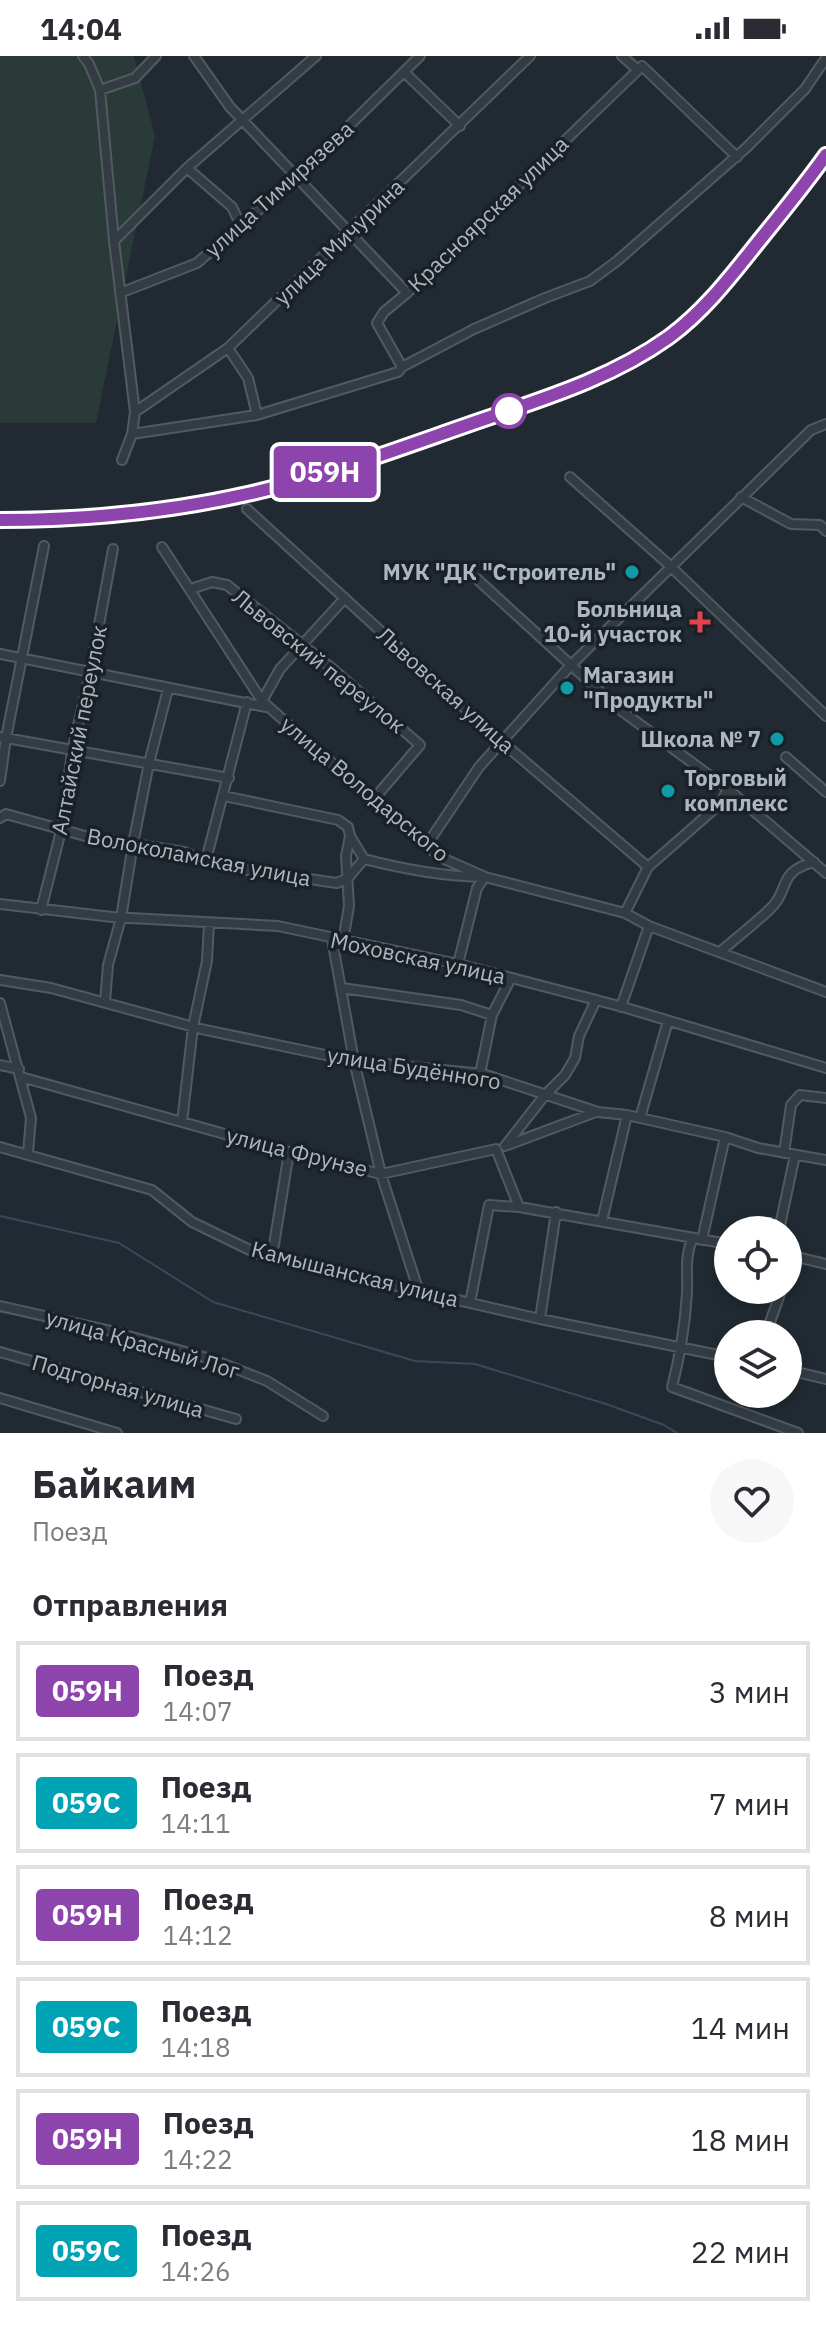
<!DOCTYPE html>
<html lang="ru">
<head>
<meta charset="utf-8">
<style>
	:root { --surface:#fff; --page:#f7f7f7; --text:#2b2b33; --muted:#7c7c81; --line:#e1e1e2 }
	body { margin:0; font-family:"IBM Plex Sans",sans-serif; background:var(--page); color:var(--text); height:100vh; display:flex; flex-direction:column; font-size:30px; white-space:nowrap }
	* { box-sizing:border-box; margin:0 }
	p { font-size:26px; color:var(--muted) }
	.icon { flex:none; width:44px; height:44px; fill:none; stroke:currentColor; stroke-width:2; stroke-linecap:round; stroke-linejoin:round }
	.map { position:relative; height:1377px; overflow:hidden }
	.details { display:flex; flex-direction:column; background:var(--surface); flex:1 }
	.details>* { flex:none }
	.badge { padding:0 16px; border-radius:6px; font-size:28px; line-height:52px }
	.fabs { position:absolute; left:714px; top:1160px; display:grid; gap:16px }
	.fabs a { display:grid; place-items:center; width:88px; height:88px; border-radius:50%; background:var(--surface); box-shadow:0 4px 12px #0003; font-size:40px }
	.map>.badge { position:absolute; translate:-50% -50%; box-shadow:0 0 0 4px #fff }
	h2 { padding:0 32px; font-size:30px; line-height:72px }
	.round { display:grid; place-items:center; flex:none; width:84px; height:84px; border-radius:42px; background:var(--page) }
	.headline { display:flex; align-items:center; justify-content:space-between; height:136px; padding:0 32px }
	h1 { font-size:38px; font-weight:800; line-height:60px }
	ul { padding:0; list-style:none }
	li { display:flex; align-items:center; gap:24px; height:100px; margin:0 16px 12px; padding:0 16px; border:4px solid var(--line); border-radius:0px }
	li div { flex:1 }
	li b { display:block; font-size:30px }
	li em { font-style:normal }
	li .badge { min-width:88px; font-weight:700; text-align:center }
	.status { display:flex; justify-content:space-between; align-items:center; height:56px; padding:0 40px; background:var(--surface); direction:ltr }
	.status svg { height:22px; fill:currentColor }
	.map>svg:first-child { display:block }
	.green { fill:#293a38 }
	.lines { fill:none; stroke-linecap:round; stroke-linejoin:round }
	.stream { stroke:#38495a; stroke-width:2 }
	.minor-casing { stroke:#515a61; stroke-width:12 }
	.minor { stroke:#343c43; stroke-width:8 }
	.rail { stroke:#5a636d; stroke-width:2; stroke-dasharray:8 8; stroke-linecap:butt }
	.line-casing { stroke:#fff; stroke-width:18 }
	.line { stroke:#8e44ad; stroke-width:12 }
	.stop-dot { fill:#fff; stroke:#8e44ad; stroke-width:4 }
	.culture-dot { fill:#0f9aa8; stroke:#192127; stroke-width:3 }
	.health-dot { fill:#e0444e; stroke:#192127; stroke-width:3 }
	.labels { text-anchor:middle; stroke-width:7; stroke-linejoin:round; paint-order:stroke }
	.street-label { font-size:22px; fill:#aeb7c0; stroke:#192127 }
	.poi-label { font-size:22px; font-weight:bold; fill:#aeb7c0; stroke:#192127; text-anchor:end }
</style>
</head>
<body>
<div class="status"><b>14:04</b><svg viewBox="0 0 49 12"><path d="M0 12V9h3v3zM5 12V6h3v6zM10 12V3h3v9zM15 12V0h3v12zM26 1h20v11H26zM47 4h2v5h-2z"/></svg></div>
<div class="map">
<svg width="826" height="1377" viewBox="0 0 826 1377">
	<rect width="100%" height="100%" fill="#212a32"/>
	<path class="green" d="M 0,0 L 134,0 L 155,80 L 96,367 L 0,367 Z"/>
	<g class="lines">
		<path class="stream" d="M 0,1160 L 119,1187 L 213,1246 L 415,1305 L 475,1308 L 606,1348 L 664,1369 L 677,1377"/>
		<g class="minor-casing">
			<path id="minor" d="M 83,0 L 89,8 L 100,34 L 114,185 L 135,356 L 132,378 L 122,404
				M 194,0 L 230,51 L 407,237
				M 642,10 L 737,101
				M 404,16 L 460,70
				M 100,34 L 135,22 L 156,0
				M 187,112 L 232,151 L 241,170
				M 114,185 L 187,112 L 316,0
				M 120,237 L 197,207 L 298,120 L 420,0
				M 228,292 L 248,322 L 257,359
				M 402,311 L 377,267 L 384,256 L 407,237 L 638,14 L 622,0
				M 135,356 L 228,292 L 530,0
				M 132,378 L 257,359 L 398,316 L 402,311 L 474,273 L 545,242 L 590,225 L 617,205 L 746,92 L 805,33 L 826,2
				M 570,421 L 667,507 L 826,660
				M 741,441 L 791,468 L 820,469 L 826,475
				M 247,453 L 502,686 L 648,811
				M 162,491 L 262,645 L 426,790 L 442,802 L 485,821 L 625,857 L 649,870 L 826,936
				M 477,523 L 619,653 L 728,733 L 826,817
				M 191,533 L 212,526 L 227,529 L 334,614 L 420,689 L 373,744
				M 0,598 L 266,651
				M 262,645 L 280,613 L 345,542
				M 0,681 L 229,722
				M 786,701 L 826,736
				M 0,725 L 6,682 L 44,490
				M 224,740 L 338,764 L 348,771 L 350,780 L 364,803
				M 0,762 L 6,758 L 85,780 L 184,796 L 201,803 L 207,800 L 233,812 L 337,827 L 348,822 L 364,803 C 403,813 440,820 480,821
				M 426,790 L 479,711 L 571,609 L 811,374 L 826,368
				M 207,800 L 247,646
				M 0,848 L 112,861 L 278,870 L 458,908 L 623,951 L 826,1012
				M 41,854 L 62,771 L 72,696 L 90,617 L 113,493
				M 625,857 L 648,811 L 720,748 L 728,733
				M 332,883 L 354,1005 L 381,1118 L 419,1236
				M 343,885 L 349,850 L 346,800 L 350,780
				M 720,896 C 736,882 753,869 769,854 C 791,834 776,816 814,806
				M 458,908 L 477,832 L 485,821
				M 0,924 L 51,932 L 201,973 L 354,1005 L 483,1018 L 598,1056 L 627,1059 L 725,1081 L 758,1092 L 826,1104
				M 342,932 L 461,949 L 492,959
				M 105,946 L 108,909 L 121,862 L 133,788 L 149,707 L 168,633
				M 0,947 L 31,1062 L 28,1097
				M 621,951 L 649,870
				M 0,1009 L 19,1013
				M 480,1018 L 492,959 L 511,922
				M 21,1021 L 289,1096 L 381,1118 L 496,1093 L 519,1151 L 728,1188
				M 640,1062 L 668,965
				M 182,1066 L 193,971 L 207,905 L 209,867
				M 508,1089 L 596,1056
				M 505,1090 L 545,1039 L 565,1019 L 575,1002 L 579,980 L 596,944
				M 0,1091 L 152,1134 L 192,1166 L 258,1198 L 540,1263 L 728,1301
				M 784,1097 L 791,1049 L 800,1039 L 826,1042
				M 602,1165 L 627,1059
				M 779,1174 L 795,1099
				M 693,1182 C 684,1200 688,1217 687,1237 C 685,1270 680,1300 672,1331 L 798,1377
				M 702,1184 L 725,1081
				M 788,1199 L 826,1208
				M 272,1201 L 289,1096
				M 470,1247 L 489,1149 L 519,1151
				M 0,1250 L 107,1274 L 211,1303 L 267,1325 L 323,1360
				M 540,1263 L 556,1156
				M 767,1278 C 770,1262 777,1250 781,1234
				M 0,1296 L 236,1363
				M 788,1314 L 826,1323
				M 0,1342 L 117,1377"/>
		</g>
		<use href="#minor" class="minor"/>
		<path class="rail" d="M 0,464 C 85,464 169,457 252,437 C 326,420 398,392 470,368 C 539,344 609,324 669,281 C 707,254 734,216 763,180 C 785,153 807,127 826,99"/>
	</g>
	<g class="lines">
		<g class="line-casing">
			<path id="line" d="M 0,464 C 85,464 169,456 252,437 C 326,420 398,393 470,368 C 539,344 609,324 669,281 C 707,253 734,216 763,180 C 785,153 806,127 826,99"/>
		</g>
		<use href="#line" class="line"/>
	</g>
	<circle class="stop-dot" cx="509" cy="355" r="16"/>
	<g class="culture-dot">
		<circle cx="632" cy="516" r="8"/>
		<circle cx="567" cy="632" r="8"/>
		<circle cx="777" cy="683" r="8"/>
		<circle cx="668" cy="735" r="8"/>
	</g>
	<path class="health-dot" d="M696 554h8v8h8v8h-8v8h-8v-8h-8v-8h8z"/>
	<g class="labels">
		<g class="street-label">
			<text transform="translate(279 133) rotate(-42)" y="8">улица Тимирязева</text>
			<text transform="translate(488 158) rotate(-44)" y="8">Красноярская улица</text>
			<text transform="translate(339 186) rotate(-44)" y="8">улица Мичурина</text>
			<text transform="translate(319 605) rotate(39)" y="8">Львовский переулок</text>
			<text transform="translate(446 634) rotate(42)" y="8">Львовская улица</text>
			<text transform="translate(79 674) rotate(-79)" y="8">Алтайский переулок</text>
			<text transform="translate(365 733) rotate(40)" y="8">улица Володарского</text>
			<text transform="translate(199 801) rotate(11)" y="8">Волоколамская улица</text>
			<text transform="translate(418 902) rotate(12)" y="8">Моховская улица</text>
			<text transform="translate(414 1012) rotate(9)" y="8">улица Будённого</text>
			<text transform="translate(297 1096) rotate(14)" y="8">улица Фрунзе</text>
			<text transform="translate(355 1218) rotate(14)" y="8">Камышанская улица</text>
			<text transform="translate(143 1288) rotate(16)" y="8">улица Красный Лог</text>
			<text transform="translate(118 1330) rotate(16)" y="8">Подгорная улица</text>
		</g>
		<g class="poi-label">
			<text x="616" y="524">МУК "ДК "Строитель"</text>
			<text x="682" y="561">Больница<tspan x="682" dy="25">10-й участок</tspan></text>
			<text x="583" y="627" text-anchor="start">Магазин<tspan x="583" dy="25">"Продукты"</tspan></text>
			<text x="761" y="691">Школа № 7</text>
			<text x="684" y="730" text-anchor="start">Торговый<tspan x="684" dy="25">комплекс</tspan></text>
		</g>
	</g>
</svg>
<div class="fabs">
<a><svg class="icon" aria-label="locate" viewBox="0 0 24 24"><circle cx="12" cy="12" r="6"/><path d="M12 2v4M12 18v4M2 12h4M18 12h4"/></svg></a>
<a><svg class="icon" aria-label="layers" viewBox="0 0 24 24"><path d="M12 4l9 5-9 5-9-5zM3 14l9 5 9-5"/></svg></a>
</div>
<b class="badge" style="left:325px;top:416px;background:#8e44ad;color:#fff">059Н</b>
</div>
<section class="details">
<div class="headline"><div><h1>Байкаим</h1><p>Поезд</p></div><a class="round"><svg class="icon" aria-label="heart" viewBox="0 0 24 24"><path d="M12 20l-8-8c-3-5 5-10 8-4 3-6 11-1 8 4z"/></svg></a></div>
<h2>Отправления</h2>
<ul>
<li><span class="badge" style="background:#8e44ad;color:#fff">059Н</span><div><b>Поезд</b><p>14:07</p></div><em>3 мин</em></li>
<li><span class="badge" style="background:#00a3b4;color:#fff">059С</span><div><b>Поезд</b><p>14:11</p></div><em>7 мин</em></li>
<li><span class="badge" style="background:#8e44ad;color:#fff">059Н</span><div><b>Поезд</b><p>14:12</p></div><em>8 мин</em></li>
<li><span class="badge" style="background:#00a3b4;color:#fff">059С</span><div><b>Поезд</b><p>14:18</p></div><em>14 мин</em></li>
<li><span class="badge" style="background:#8e44ad;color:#fff">059Н</span><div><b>Поезд</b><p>14:22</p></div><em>18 мин</em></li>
<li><span class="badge" style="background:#00a3b4;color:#fff">059С</span><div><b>Поезд</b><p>14:26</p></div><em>22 мин</em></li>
</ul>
</section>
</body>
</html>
